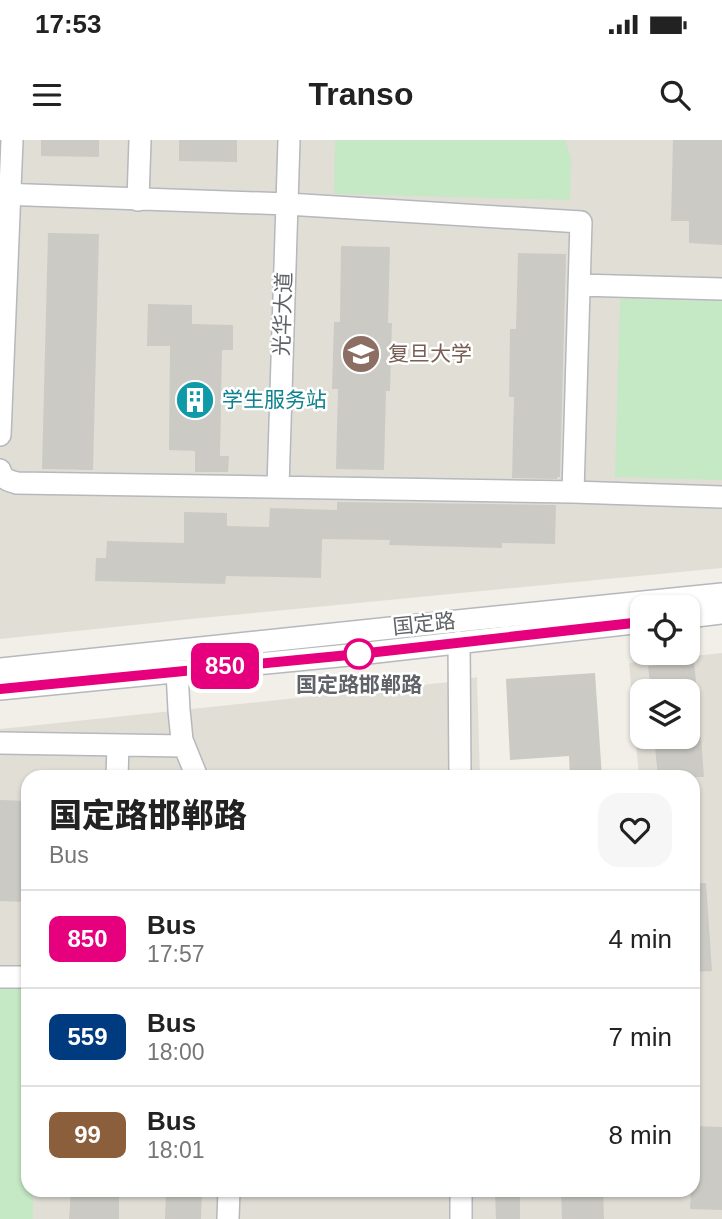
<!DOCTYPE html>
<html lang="en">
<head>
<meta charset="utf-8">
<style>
	:root { --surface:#fff; --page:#f6f6f6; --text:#222; --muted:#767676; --line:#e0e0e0 }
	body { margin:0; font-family:Arial,"Noto Sans SC",sans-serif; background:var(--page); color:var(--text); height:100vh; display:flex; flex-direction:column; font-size:26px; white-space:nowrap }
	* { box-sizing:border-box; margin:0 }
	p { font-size:23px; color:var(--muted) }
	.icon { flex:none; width:38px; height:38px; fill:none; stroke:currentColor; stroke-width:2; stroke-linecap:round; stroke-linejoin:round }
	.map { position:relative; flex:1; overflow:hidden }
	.details { position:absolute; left:21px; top:630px; width:679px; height:427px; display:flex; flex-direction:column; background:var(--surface); border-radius:21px; box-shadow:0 2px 5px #0004 }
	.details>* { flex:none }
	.badge { padding:0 14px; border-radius:10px; font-size:24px; line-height:46px }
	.buttons { position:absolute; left:630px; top:455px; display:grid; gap:14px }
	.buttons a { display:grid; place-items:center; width:70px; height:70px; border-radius:14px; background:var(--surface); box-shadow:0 2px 5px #0004; font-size:35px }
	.map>.badge { position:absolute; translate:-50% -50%; box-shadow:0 0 0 4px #fff }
	.round { display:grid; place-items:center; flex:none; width:74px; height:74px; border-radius:21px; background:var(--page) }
	.head { display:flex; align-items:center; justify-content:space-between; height:119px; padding:0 28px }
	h1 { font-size:33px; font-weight:800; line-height:52px }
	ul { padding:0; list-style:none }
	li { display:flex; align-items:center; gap:21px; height:98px; padding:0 28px; border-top:2px solid var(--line) }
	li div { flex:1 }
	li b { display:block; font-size:26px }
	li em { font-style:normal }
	li .badge { min-width:77px; font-weight:700; text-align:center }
	.status { display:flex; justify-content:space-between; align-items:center; height:49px; padding:0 35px; background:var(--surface); direction:ltr }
	.status svg { height:19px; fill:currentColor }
	header { display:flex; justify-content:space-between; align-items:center; height:91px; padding:0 28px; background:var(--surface); font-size:32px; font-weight:800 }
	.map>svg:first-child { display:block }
	.education { fill:#e1ded6; fill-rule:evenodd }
	.green { fill:#c5e8c5 }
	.building { fill:#cccac5 }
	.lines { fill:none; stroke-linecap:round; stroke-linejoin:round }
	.minor-casing { stroke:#b5b8bc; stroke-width:24 }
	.minor { stroke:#fff; stroke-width:21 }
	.line-casing { stroke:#fff; stroke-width:16 }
	.line { stroke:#e6007e; stroke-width:10 }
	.stop-dot { fill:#fff; stroke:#e6007e; stroke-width:3.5 }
	.labels { text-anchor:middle; stroke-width:5; stroke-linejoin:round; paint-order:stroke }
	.street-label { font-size:21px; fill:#5f6368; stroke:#fff }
	.education-label { font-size:21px; fill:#785e54; stroke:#fff; text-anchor:start }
	.culture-label { font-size:21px; fill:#0d838f; stroke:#fff; text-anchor:start }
	.stop-label { font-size:21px; font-weight:bold; fill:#5f6368; stroke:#fff }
</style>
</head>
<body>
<div class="status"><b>17:53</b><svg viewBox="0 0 49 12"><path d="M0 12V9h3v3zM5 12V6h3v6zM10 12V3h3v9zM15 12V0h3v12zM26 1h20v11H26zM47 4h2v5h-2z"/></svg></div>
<header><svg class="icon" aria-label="menu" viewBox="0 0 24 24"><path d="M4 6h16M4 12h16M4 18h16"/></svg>Transo<svg class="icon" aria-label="search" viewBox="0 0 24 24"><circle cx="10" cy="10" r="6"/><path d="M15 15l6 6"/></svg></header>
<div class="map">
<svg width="722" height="1079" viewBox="0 0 722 1079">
	<rect width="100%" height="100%" fill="#f1efe8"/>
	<path class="education" d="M 0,0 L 722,0 L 722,428 L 191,479 L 0,499 Z
		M 722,513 L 722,1079 L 0,1079 L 0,589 L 459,541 L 477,537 L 480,637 L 28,637 L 28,1050 L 693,1050 L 693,637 L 639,637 L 629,523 ZM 642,551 L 688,551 L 688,597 L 642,597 Z"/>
	<path class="green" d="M 335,0 L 565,0 L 571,17 L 570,60 L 334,54 Z
		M 620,159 L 722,161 L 722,340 L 615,337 Z
		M 0,848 L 28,849 L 28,1050 L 33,1050 L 33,1079 L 0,1079 Z"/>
	<path class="building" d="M 41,0 L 99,0 L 99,17 L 41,16 Z
		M 179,0 L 237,0 L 237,22 L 179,21 Z
		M 673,0 L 722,0 L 722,105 L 689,103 L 689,81 L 671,81 Z
		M 48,93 L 99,94 L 93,330 L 42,329 Z
		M 341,106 L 390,107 L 388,183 L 392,183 L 390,251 L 386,251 L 384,330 L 336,329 L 338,249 L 332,249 L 334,182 L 340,182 Z
		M 518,113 L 566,114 L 560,337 L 557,337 L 557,339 L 512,338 L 514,257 L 509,257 L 510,189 L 516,189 Z
		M 148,164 L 192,165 L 192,184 L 233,185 L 233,210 L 222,210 L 220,316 L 229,316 L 228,332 L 195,332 L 195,311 L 169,310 L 170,206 L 147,206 Z
		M 337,362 L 556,365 L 555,404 L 502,403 L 502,408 L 389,405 L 390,400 L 322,399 L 321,438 L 226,436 L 225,444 L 95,441 L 96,418 L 106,418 L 107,401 L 184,403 L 184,372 L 227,373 L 227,386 L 269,387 L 270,368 L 337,370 Z
		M 694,522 L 697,551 L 651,551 L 648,526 Z
		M 595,533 L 602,637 L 570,637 L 569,616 L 510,620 L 506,539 Z
		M 654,597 L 701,597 L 704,637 L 658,637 Z
		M 0,660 L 28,661 L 28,762 L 0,761 Z
		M 693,743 L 706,743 L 712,831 L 693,832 Z
		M 693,986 L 722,987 L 722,1070 L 690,1069 L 691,1050 L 693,1050 Z
		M 71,1050 L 119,1050 L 119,1079 L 69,1079 Z
		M 166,1050 L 202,1050 L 201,1079 L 165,1079 Z
		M 495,1050 L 520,1050 L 520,1079 L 496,1079 Z
		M 561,1050 L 603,1050 L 604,1079 L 562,1079 Z"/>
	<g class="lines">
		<g class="minor-casing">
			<path id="minor" d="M 0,54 L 287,64 L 581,82 L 573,352
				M 138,60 L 140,0
				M 579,145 L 722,149
				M 0,295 L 12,0
				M 0,330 C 2,339 9,341 17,343 L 573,352 L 722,357
				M 278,347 L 289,0
				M 688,477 L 722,473
				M 459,502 L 460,637
				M 0,529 L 467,480 L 722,454
				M 177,531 L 179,570 L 182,600 L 197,637
				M 0,549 L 359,514 L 642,482
				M 0,603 L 184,606
				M 117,637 L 118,605
				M 0,837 L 28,837
				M 461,1050 L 461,1079
				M 228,1079 L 229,1050"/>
		</g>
		<use href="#minor" class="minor"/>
	</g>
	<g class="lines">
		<g class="line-casing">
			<path id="line" d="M 0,549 L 359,514 L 642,482"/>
		</g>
		<use href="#line" class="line"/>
	</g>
	<defs>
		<g id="university-disc" transform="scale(2.0125)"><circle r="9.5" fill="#8d6e63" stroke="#fff"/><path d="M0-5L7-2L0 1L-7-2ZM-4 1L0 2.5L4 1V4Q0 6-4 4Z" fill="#fff"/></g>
		<g id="building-disc" transform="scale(2.0125)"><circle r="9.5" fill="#0f9aa8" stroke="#fff"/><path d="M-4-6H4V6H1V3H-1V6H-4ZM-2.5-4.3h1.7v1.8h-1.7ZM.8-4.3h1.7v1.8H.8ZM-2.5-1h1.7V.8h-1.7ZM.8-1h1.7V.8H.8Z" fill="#fff"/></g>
	</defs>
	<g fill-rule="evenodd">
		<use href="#university-disc" x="361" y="214"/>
		<use href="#building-disc" x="195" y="260"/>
	</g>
	<circle class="stop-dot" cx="359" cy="514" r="14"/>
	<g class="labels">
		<g class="street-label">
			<text transform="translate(283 174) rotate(-88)" y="7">光华大道</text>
			<text transform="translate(424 484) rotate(-6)" y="7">国定路</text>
		</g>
		<g class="education-label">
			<text x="388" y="221">复旦大学</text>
		</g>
		<g class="culture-label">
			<text x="222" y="267">学生服务站</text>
		</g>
		<g class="stop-label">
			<text x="359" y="552">国定路邯郸路</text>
		</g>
	</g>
</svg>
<div class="buttons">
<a><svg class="icon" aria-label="locate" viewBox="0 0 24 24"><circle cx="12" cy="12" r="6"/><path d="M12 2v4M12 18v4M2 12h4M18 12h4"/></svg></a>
<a><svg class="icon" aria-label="layers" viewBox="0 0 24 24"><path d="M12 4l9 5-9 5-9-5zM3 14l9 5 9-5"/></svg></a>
</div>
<b class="badge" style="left:225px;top:526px;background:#e6007e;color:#fff">850</b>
<section class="details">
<div class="head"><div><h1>国定路邯郸路</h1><p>Bus</p></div><a class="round"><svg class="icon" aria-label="heart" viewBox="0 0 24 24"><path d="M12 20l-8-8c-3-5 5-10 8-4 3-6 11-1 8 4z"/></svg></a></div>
<ul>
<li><span class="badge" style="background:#e6007e;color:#fff">850</span><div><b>Bus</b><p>17:57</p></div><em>4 min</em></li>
<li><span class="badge" style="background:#003b80;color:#fff">559</span><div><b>Bus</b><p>18:00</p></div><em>7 min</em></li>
<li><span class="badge" style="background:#8b5e3c;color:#fff">99</span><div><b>Bus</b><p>18:01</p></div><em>8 min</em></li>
</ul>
</section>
</div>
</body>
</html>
